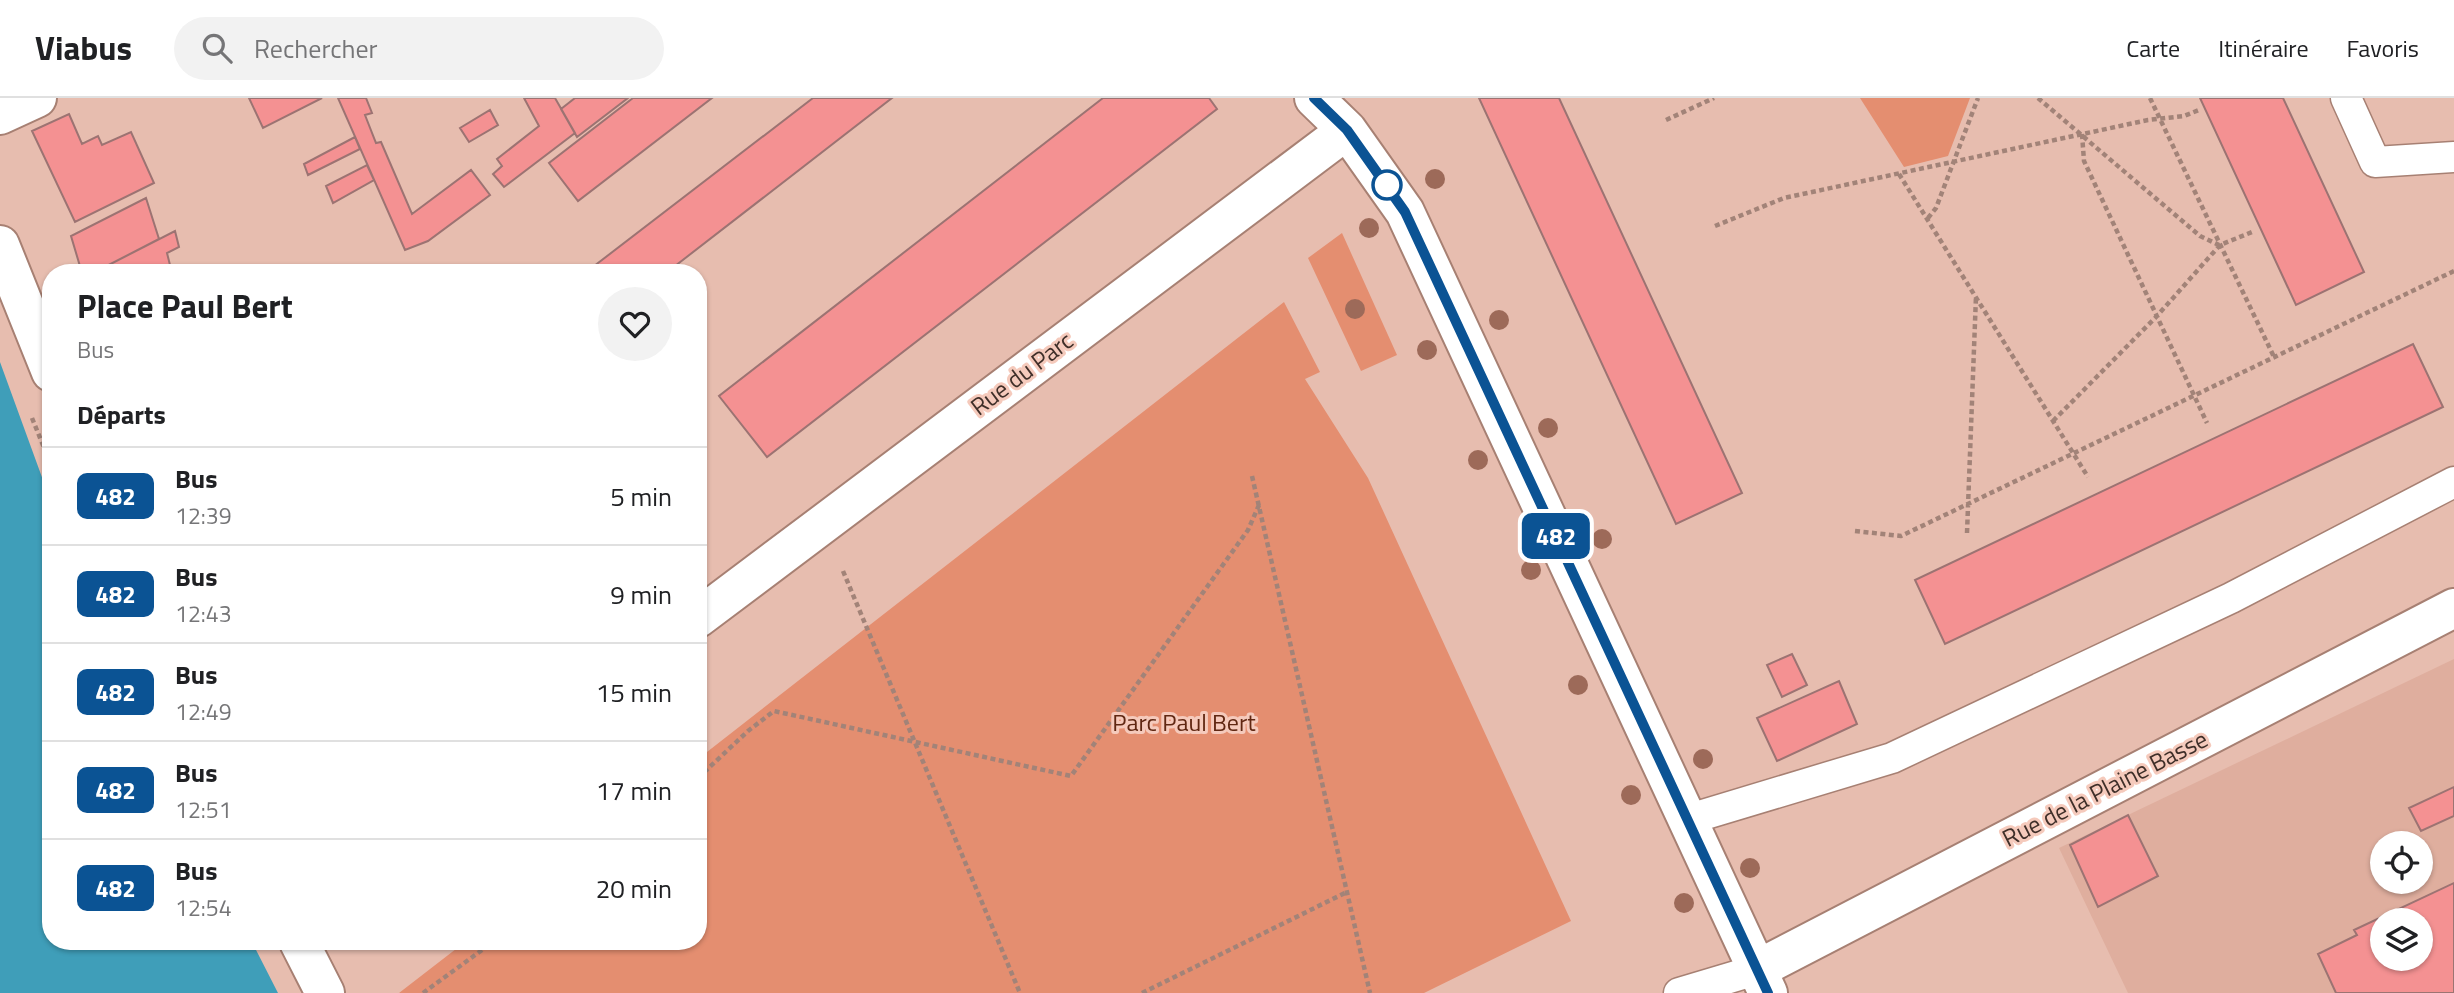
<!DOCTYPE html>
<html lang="fr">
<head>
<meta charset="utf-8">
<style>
	:root { --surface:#fff; --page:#f2f2f2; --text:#202124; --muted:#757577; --line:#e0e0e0 }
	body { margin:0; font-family:"Titillium Web",sans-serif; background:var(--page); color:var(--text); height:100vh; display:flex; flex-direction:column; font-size:26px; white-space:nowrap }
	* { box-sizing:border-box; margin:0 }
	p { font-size:23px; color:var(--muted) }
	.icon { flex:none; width:38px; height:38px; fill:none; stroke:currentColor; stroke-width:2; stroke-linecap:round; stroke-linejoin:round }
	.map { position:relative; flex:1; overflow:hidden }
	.side { position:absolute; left:42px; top:166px; width:665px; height:686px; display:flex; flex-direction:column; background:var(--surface); border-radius:28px; box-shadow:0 2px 5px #0004 }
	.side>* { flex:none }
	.badge { padding:0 14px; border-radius:10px; font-size:24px; line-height:46px }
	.controls { position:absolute; left:2370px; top:733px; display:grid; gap:14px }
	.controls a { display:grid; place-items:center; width:63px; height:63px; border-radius:50%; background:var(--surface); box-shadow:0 2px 5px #0004; font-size:35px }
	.map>.badge { position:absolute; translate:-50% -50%; box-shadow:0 0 0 4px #fff }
	h2 { padding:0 35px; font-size:26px; line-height:63px }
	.round { display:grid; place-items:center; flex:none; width:74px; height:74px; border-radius:37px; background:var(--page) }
	.headline { display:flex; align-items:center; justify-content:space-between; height:119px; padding:0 35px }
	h1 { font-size:33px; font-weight:700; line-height:52px }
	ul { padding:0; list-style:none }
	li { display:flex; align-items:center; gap:21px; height:98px; padding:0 35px; border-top:2px solid var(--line) }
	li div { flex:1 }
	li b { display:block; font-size:26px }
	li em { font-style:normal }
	li .badge { min-width:77px; font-weight:700; text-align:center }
	header { display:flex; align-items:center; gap:42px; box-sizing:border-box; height:98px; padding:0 35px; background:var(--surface); border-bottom:2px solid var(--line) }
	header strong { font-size:33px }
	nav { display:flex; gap:38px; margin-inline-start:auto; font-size:24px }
	.search { width:490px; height:63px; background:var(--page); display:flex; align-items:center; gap:18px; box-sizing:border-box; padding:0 24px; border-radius:38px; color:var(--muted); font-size:26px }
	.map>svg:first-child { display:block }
	.built { fill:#dfae9e; fill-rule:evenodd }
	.green { fill:#e48e70 }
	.water { fill:#3f9eb9 }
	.building { fill:#f49192; stroke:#9c7372; stroke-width:2; fill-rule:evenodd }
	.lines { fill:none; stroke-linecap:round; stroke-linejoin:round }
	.lane-casing { stroke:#a78073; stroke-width:33 }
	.street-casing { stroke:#a78073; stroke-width:42 }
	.path { stroke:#a28378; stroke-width:4.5; stroke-dasharray:5 3.5; stroke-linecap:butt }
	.lane { stroke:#fff; stroke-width:30 }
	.street { stroke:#fff; stroke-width:38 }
	.tree { fill:#9d6a59 }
	.line-casing { stroke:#fff; stroke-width:16 }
	.line { stroke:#0b5394; stroke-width:10 }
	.stop-dot { fill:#fff; stroke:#0b5394; stroke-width:3.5 }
	.labels { text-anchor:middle; stroke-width:6; stroke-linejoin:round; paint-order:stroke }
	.street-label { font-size:24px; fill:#3f2f29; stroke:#f5cabc }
	.park-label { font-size:24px; fill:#602712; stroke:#f5cabc }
</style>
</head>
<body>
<header>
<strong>Viabus</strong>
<div class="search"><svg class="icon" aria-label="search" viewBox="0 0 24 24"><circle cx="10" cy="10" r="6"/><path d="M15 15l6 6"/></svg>Rechercher</div>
<nav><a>Carte</a><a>Itinéraire</a><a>Favoris</a></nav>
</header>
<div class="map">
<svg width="2454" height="895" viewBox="0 0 2454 895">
	<rect width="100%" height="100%" fill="#e7bdaf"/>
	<path class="built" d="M 2454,561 L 2454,895 L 2128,895 L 2059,750 ZM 2382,746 L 2420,746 L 2420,784 L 2382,784 ZM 2382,822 L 2420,822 L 2420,861 L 2382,861 Z"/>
	<path class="green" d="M 1860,0 L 1970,0 L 1948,58 L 1904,69 Z
		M 1342,135 L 1397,257 L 1361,273 L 1308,160 Z
		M 1284,204 L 1320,274 L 1305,281 L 1368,380 L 1571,823 L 1424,895 L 399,895 L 465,844 L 698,844 L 698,661 Z"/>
	<path class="water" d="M 0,264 L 51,404 L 51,844 L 252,844 L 278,895 L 0,895 Z"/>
	<path class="building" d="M 249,0 L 322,0 L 263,30 Z
		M 338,0 L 366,0 L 372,15 L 365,17 L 376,45 L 381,44 L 412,116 L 471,72 L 490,97 L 428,143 L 405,152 Z
		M 524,0 L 555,0 L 575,35 L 504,89 L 493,76 L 502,68 L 497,61 L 539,28 Z
		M 575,0 L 628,0 L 577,39 L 561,11 Z
		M 633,0 L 712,0 L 578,103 L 549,65 Z
		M 813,0 L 892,0 L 666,175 L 585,175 Z
		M 1103,0 L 1209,0 L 1217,11 L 767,359 L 719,298 Z
		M 1479,0 L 1559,0 L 1742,395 L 1676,426 Z
		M 2200,0 L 2283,0 L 2364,174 L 2296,207 Z
		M 490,12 L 498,27 L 469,44 L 460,30 Z
		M 69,16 L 82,46 L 98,38 L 102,47 L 131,34 L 154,85 L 75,124 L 32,33 Z
		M 355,39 L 360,51 L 308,77 L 304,66 Z
		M 367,67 L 374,82 L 333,105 L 326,88 Z
		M 146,100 L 159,141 L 93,175 L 82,175 L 71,138 Z
		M 175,133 L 179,149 L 167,155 L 172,175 L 93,175 Z
		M 2413,246 L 2443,309 L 1945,546 L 1915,482 Z
		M 1792,556 L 1807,587 L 1782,599 L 1767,567 Z
		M 1839,583 L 1857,626 L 1777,663 L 1757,620 Z
		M 2454,689 L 2454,718 L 2421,733 L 2409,710 Z
		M 2128,717 L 2158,778 L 2098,809 L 2070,747 Z
		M 2454,785 L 2454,895 L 2336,895 L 2318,856 L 2357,837 L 2354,832 ZM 2382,822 L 2420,822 L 2420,861 L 2382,861 Z"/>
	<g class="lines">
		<g class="lane-casing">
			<path id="lane" d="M 2346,0 L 2375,64 L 2454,59
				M 1686,722 L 1892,660 L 2231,500 L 2454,384
				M 1679,895 L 1756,872"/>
		</g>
		<g class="street-casing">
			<path id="street" d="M 1314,0 L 1347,32 L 1405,114 L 1768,895
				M 0,17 L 37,0
				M 0,147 L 51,274
				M 698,520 L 1347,32
				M 299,844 L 325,895
				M 1756,872 L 2454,510"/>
		</g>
		<path class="path" d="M 2038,0 L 2200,138 L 2219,147
			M 2150,0 L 2274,259
			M 1666,22 L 1714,0
			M 2082,36 L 2084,63 L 2207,325
			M 1899,76 L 2088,379
			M 1928,120 L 1936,110 L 1978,0
			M 1715,128 L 1784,100 L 2148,22 L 2184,18 L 2199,12
			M 32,320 L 51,367
			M 2053,323 L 2157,218 L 2220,147 L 2252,134
			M 1252,378 L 1370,895
			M 1855,433 L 1901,438 L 2454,173
			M 1967,435 L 1976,198
			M 843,473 L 1020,895
			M 698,680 L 748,633 L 774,613 L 1071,678 L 1248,432 L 1259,407
			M 423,895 L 493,844
			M 1142,895 L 1347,794"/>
		<use href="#lane" class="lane"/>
		<use href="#street" class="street"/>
	</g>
	<g class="tree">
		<circle cx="1435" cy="81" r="10"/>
		<circle cx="1369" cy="130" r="10"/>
		<circle cx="1355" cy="211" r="10"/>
		<circle cx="1499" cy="222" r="10"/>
		<circle cx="1427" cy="252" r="10"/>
		<circle cx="1548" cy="330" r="10"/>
		<circle cx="1478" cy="362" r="10"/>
		<circle cx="1602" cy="441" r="10"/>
		<circle cx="1531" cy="472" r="10"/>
		<circle cx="1578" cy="587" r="10"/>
		<circle cx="1703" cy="661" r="10"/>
		<circle cx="1631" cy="697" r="10"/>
		<circle cx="1750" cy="770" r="10"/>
		<circle cx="1684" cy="805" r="10"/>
	</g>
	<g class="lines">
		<g class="line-casing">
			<path id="line" d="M 1314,0 L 1347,32 L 1405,114 L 1768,895"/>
		</g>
		<use href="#line" class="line"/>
	</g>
	<circle class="stop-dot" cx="1387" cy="87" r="14"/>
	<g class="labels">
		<g class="street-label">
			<text transform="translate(1022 276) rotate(-37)" y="8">Rue du Parc</text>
			<text transform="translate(2105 691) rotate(-27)" y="8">Rue de la Plaine Basse</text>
		</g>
		<g class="park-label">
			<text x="1184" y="633">Parc Paul Bert</text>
		</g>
	</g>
</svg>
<div class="controls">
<a><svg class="icon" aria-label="locate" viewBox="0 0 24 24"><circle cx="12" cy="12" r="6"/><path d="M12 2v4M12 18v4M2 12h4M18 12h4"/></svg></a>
<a><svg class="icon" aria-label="layers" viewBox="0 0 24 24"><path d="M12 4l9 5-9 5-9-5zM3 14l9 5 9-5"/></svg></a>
</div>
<b class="badge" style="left:1556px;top:438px;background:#0b5394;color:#fff">482</b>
<section class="side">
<div class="headline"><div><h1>Place Paul Bert</h1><p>Bus</p></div><a class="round"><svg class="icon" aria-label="heart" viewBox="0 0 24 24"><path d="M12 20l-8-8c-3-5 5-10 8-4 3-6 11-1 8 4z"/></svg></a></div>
<h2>Départs</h2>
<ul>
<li><span class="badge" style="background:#0b5394;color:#fff">482</span><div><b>Bus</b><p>12:39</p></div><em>5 min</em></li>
<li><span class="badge" style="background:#0b5394;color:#fff">482</span><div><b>Bus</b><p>12:43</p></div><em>9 min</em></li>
<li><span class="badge" style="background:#0b5394;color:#fff">482</span><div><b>Bus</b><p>12:49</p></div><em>15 min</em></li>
<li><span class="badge" style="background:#0b5394;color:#fff">482</span><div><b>Bus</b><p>12:51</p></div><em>17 min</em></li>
<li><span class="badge" style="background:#0b5394;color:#fff">482</span><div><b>Bus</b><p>12:54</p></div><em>20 min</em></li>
</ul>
</section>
</div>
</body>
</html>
